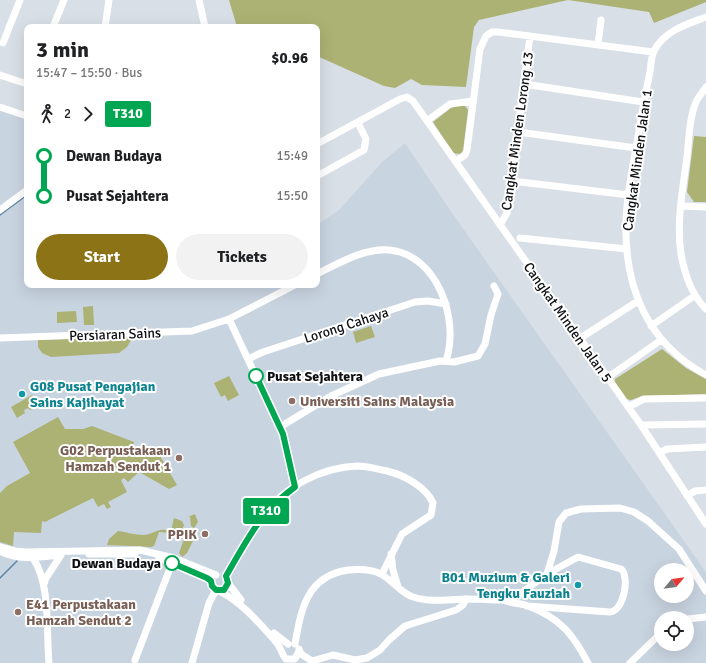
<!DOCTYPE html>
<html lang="en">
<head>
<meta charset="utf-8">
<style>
	:root { --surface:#fff; --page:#f2f2f2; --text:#202124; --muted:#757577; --accent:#8b7316 }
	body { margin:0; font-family:Signika,sans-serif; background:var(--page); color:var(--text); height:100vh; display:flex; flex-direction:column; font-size:15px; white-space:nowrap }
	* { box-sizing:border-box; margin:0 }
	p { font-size:13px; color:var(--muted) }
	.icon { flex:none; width:22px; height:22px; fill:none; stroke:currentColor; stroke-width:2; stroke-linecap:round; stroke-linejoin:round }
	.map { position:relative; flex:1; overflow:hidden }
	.drawer { position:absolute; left:24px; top:24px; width:296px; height:264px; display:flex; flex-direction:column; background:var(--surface); border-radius:8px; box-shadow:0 4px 16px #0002 }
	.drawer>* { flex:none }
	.badge { padding:0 8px; border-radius:3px; font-size:14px; line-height:26px }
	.needle { width:26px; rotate:61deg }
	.controls { position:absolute; left:654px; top:563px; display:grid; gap:8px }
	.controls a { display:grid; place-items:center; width:40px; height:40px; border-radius:50%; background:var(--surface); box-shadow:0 4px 16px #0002; font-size:20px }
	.map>.badge { position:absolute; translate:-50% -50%; box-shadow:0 0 0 2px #fff }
	.legs { display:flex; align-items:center; gap:6px; height:44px; padding:0 12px; font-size:13px }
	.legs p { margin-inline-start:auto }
	.overview { display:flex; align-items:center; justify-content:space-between; height:68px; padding:0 12px }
	h1 { font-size:22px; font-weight:700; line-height:30px }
	.primary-button { display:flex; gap:8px; margin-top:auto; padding:8px 12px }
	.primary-button a { flex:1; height:46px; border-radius:24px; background:var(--accent); color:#fff; font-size:16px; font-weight:700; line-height:46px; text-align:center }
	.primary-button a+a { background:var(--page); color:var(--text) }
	ul { padding:0 12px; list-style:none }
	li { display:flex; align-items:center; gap:14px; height:40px; font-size:15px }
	li i { display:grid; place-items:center; width:6px; height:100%; margin:0 5px; background:currentColor }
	li i::after { content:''; width:10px; height:10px; margin:-5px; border:3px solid; border-radius:50%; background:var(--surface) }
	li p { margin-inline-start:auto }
	li:first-child i { background:linear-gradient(#0000 50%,currentColor 0) }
	li:last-child i { background:linear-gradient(currentColor 50%,#0000 0) }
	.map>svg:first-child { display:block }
	.built { fill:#c9d4e1; fill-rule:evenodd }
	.green { fill:#acb273 }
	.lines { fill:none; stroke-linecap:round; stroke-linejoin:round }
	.stream { stroke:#5a84a6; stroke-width:1.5 }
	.minor { stroke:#fff; stroke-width:7 }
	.line-1-casing { stroke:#fff; stroke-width:9 }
	.line-1 { stroke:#00a651; stroke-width:6 }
	.stop-1-dot { fill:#fff; stroke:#00a651; stroke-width:2 }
	.culture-dot { fill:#0f9aa8; stroke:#fff; stroke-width:1.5 }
	.education-dot { fill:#8d6e63; stroke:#fff; stroke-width:1.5 }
	.labels { text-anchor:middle; stroke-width:4; stroke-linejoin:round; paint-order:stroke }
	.street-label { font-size:14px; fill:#0e1013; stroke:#fff }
	.stop-label { font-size:14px; font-weight:bold; fill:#0e1013; stroke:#fff; text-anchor:start }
	.culture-label { font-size:14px; font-weight:bold; fill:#0d838f; stroke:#fff; text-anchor:start }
	.education-label { font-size:14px; font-weight:bold; fill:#785e54; stroke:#fff; text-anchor:start }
</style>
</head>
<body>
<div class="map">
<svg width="706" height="663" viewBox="0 0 706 663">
	<rect width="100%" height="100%" fill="#d9dfe6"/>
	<path class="built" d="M 0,103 L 27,112 L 27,285 L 317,285 L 317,225 L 339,210 L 382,162 L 405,143 L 452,213 L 706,572 L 706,663 L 0,663 ZM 661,570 L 687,570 L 687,596 L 661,596 ZM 661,618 L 687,618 L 687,644 L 661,644 Z"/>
	<path class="green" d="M 229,0 L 706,0 L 706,2 L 654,23 L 649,12 L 568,0 L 479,20 L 474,27 L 466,87 L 422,85 L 411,79 L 395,88 L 384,86 L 317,56 L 317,27 L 237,27 Z
		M 457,106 L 465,106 L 468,110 L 463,151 L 460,154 L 453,153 L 433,122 L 451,108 Z
		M 694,136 L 706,137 L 706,202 L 694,202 L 687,192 Z
		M 93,306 L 94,325 L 84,325 L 83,307 Z
		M 76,311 L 77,322 L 57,323 L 57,312 Z
		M 371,326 L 375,337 L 356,343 L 353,332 Z
		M 133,337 L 127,347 L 119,353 L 51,357 L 42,353 L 38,347 L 38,340 Z
		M 662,349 L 686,368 L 706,379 L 706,394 L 642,396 L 631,400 L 625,399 L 614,384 L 615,379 Z
		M 229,376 L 239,395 L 228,401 L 225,395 L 221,397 L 214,383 Z
		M 32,395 L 38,406 L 30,410 L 28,408 L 24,410 L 25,413 L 17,418 L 11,407 Z
		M 58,417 L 65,429 L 83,429 L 92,426 L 134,442 L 134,450 L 138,454 L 141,452 L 143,455 L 156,449 L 177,485 L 169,489 L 139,472 L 128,482 L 124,478 L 121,480 L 127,492 L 108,502 L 111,507 L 107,509 L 104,504 L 98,507 L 93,498 L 45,522 L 42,521 L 41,533 L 14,532 L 13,546 L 0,542 L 0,493 L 7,486 L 30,473 L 13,442 Z
		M 195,514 L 198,522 L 194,528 L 191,526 L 190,517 L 188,517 Z
		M 174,518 L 182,521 L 184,525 L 179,537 L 170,533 L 159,532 L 154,546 L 151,547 L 107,545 L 109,539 L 118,531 C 126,532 135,535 144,535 C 156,534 156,527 171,531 Z
		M 188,528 L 197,533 L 187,553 L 182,557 L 179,553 Z"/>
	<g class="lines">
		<path class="stream" d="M 0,215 L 27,195
			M 0,578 L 17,561"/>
		<path class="minor" d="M 199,0 L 205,27
			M 706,17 C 687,24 664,31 654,51 C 651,57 651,65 650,72 C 646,91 642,111 639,131 C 634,160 627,191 626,221 C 624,287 647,343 706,375
			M 53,27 L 64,0
			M 105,27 L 109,0
			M 3,43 L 20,0
			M 598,44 L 601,20
			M 0,75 L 27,84
			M 524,84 L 643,102
			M 706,87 C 703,91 700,95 697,100 C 689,117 689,139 687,157 C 683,188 676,222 681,254 C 685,275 691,294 706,309
			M 0,107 L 27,116
			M 428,120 L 450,104 L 473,101
			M 518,132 L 636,148
			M 317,144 L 400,99 L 407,97 L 413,101 L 641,425 L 706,524
			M 456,161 L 465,155 L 467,150 L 480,49 L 486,36 L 492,32 L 498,32 L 653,52
			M 317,176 L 364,150 L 366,139 L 358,123
			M 512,181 L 629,195
			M 681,206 L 706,207
			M 0,210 L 27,190
			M 500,225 L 507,213 L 530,36
			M 520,238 L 627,249
			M 317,274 C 339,263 364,248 389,250 C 437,254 460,319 446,361
			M 229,319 L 283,434 L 295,487
			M 651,326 L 694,296
			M 0,338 L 192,331 L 229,319 L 295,285
			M 579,339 L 638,301
			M 248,359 L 263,352 L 415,302 L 428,301 L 446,304
			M 607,378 L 661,340
			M 628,407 L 644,399 L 706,398
			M 641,425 L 706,424
			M 280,427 L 331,396 L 379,374 L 440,361 L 454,362 L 478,356 L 485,344 L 491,315 L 498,294 L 494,286
			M 659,453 L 667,449 L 706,447
			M 687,496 L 695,491 L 706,490
			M 0,547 L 15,551 L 25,552 L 140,550 L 174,558 L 216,575
			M 0,551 C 19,561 40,557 61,555
			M 89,554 L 135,554
			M 391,554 L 393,570 L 398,587
			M 33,558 C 51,585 46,630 49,663
			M 159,558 L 189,569 L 211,581
			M 226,576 C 238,555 249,533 264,514 C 284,487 323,467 357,466 C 367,466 377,469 387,471 C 404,475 426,487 433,503 L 431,515 L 402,534 L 382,574
			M 228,583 L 241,600
			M 44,584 L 46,578 L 61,555
			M 219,591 C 241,601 261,625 277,643 C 281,648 282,655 286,659 L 295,659 L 299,651
			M 504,600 C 512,604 521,603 528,606 C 560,618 573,634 588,663
			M 527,606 L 610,612 C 624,611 630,576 621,569 L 578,557 L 547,574
			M 687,619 L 706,617
			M 274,633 L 288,644
			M 295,644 C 301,609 307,576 348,570 C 359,569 371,569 381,574 C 392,580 401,593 413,597 C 430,603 450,599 468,599 C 480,599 492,600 504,600 L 520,594 L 547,574 L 554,551 L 559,522 L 566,513 L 581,509 L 620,508 L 634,512 L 648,521 L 679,549 L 706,591
			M 299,649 L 301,654 L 315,663
			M 135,660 L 172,563
			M 312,661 L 333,655 L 355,660 L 367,658 L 380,650 L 389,640 L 405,626 L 456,610 L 463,605 L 466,599
			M 192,663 L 209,603 L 216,590
			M 630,663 L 661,633"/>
	</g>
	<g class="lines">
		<g class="line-1-casing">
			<path id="line-1" d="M 172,563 L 207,578 L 211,581 L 212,586 L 216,590 L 224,590 L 228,583 L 226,576 C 247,540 260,512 295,487 L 283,434 L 256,376"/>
		</g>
		<use href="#line-1" class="line-1"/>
	</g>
	<g class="stop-1-dot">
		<circle cx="256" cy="376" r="7"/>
		<circle cx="172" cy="563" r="7"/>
	</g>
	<g class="culture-dot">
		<circle cx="22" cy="394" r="4"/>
		<circle cx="578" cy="585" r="4"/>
	</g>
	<g class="education-dot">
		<circle cx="292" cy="401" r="4"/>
		<circle cx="179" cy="458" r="4"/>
		<circle cx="205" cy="534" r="4"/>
		<circle cx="18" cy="612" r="4"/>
	</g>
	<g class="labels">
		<g class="street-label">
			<text transform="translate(517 131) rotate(-82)" y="5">Cangkat Minden Lorong 13</text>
			<text transform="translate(637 160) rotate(-82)" y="5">Cangkat Minden Jalan 1</text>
			<text transform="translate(568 322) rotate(55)" y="5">Cangkat Minden Jalan 5</text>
			<text transform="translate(346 325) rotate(-18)" y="5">Lorong Cahaya</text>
			<text transform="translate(115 334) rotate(-2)" y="5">Persiaran Sains</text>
		</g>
		<g class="stop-label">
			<text x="267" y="381">Pusat Sejahtera</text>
			<text x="161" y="568" text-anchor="end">Dewan Budaya</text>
		</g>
		<g class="culture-label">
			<text x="30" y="391">G08 Pusat Pengajian<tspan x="30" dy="16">Sains Kajihayat</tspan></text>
			<text x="570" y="582" text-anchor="end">B01 Muzium &amp; Galeri<tspan x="570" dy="16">Tengku Fauziah</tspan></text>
		</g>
		<g class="education-label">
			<text x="300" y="406">Universiti Sains Malaysia</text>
			<text x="171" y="455" text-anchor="end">G02 Perpustakaan<tspan x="171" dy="16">Hamzah Sendut 1</tspan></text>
			<text x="197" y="539" text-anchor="end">PPIK</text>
			<text x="26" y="609">E41 Perpustakaan<tspan x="26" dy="16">Hamzah Sendut 2</tspan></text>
		</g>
	</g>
</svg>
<div class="controls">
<a><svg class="needle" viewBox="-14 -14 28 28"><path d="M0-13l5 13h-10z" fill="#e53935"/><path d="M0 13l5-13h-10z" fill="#757577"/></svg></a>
<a><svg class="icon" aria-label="locate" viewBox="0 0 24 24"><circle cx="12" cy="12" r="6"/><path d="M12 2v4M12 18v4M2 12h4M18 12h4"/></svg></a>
</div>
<b class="badge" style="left:266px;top:511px;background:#00a651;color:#fff">T310</b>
<section class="drawer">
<div class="overview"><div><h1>3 min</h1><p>15:47 – 15:50 · Bus</p></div><b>$0.96</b></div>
<div class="legs"><svg class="icon" aria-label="walk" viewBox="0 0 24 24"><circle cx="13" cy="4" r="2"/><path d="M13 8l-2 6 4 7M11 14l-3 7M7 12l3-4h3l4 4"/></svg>2<svg class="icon" aria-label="forward" viewBox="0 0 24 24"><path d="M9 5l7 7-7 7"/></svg><b class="badge" style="background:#00a651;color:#fff">T310</b></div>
<ul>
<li><i style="color:#00a651"></i><b>Dewan Budaya</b><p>15:49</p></li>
<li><i style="color:#00a651"></i><b>Pusat Sejahtera</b><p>15:50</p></li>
</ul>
<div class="primary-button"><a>Start</a><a>Tickets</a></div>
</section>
</div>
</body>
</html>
